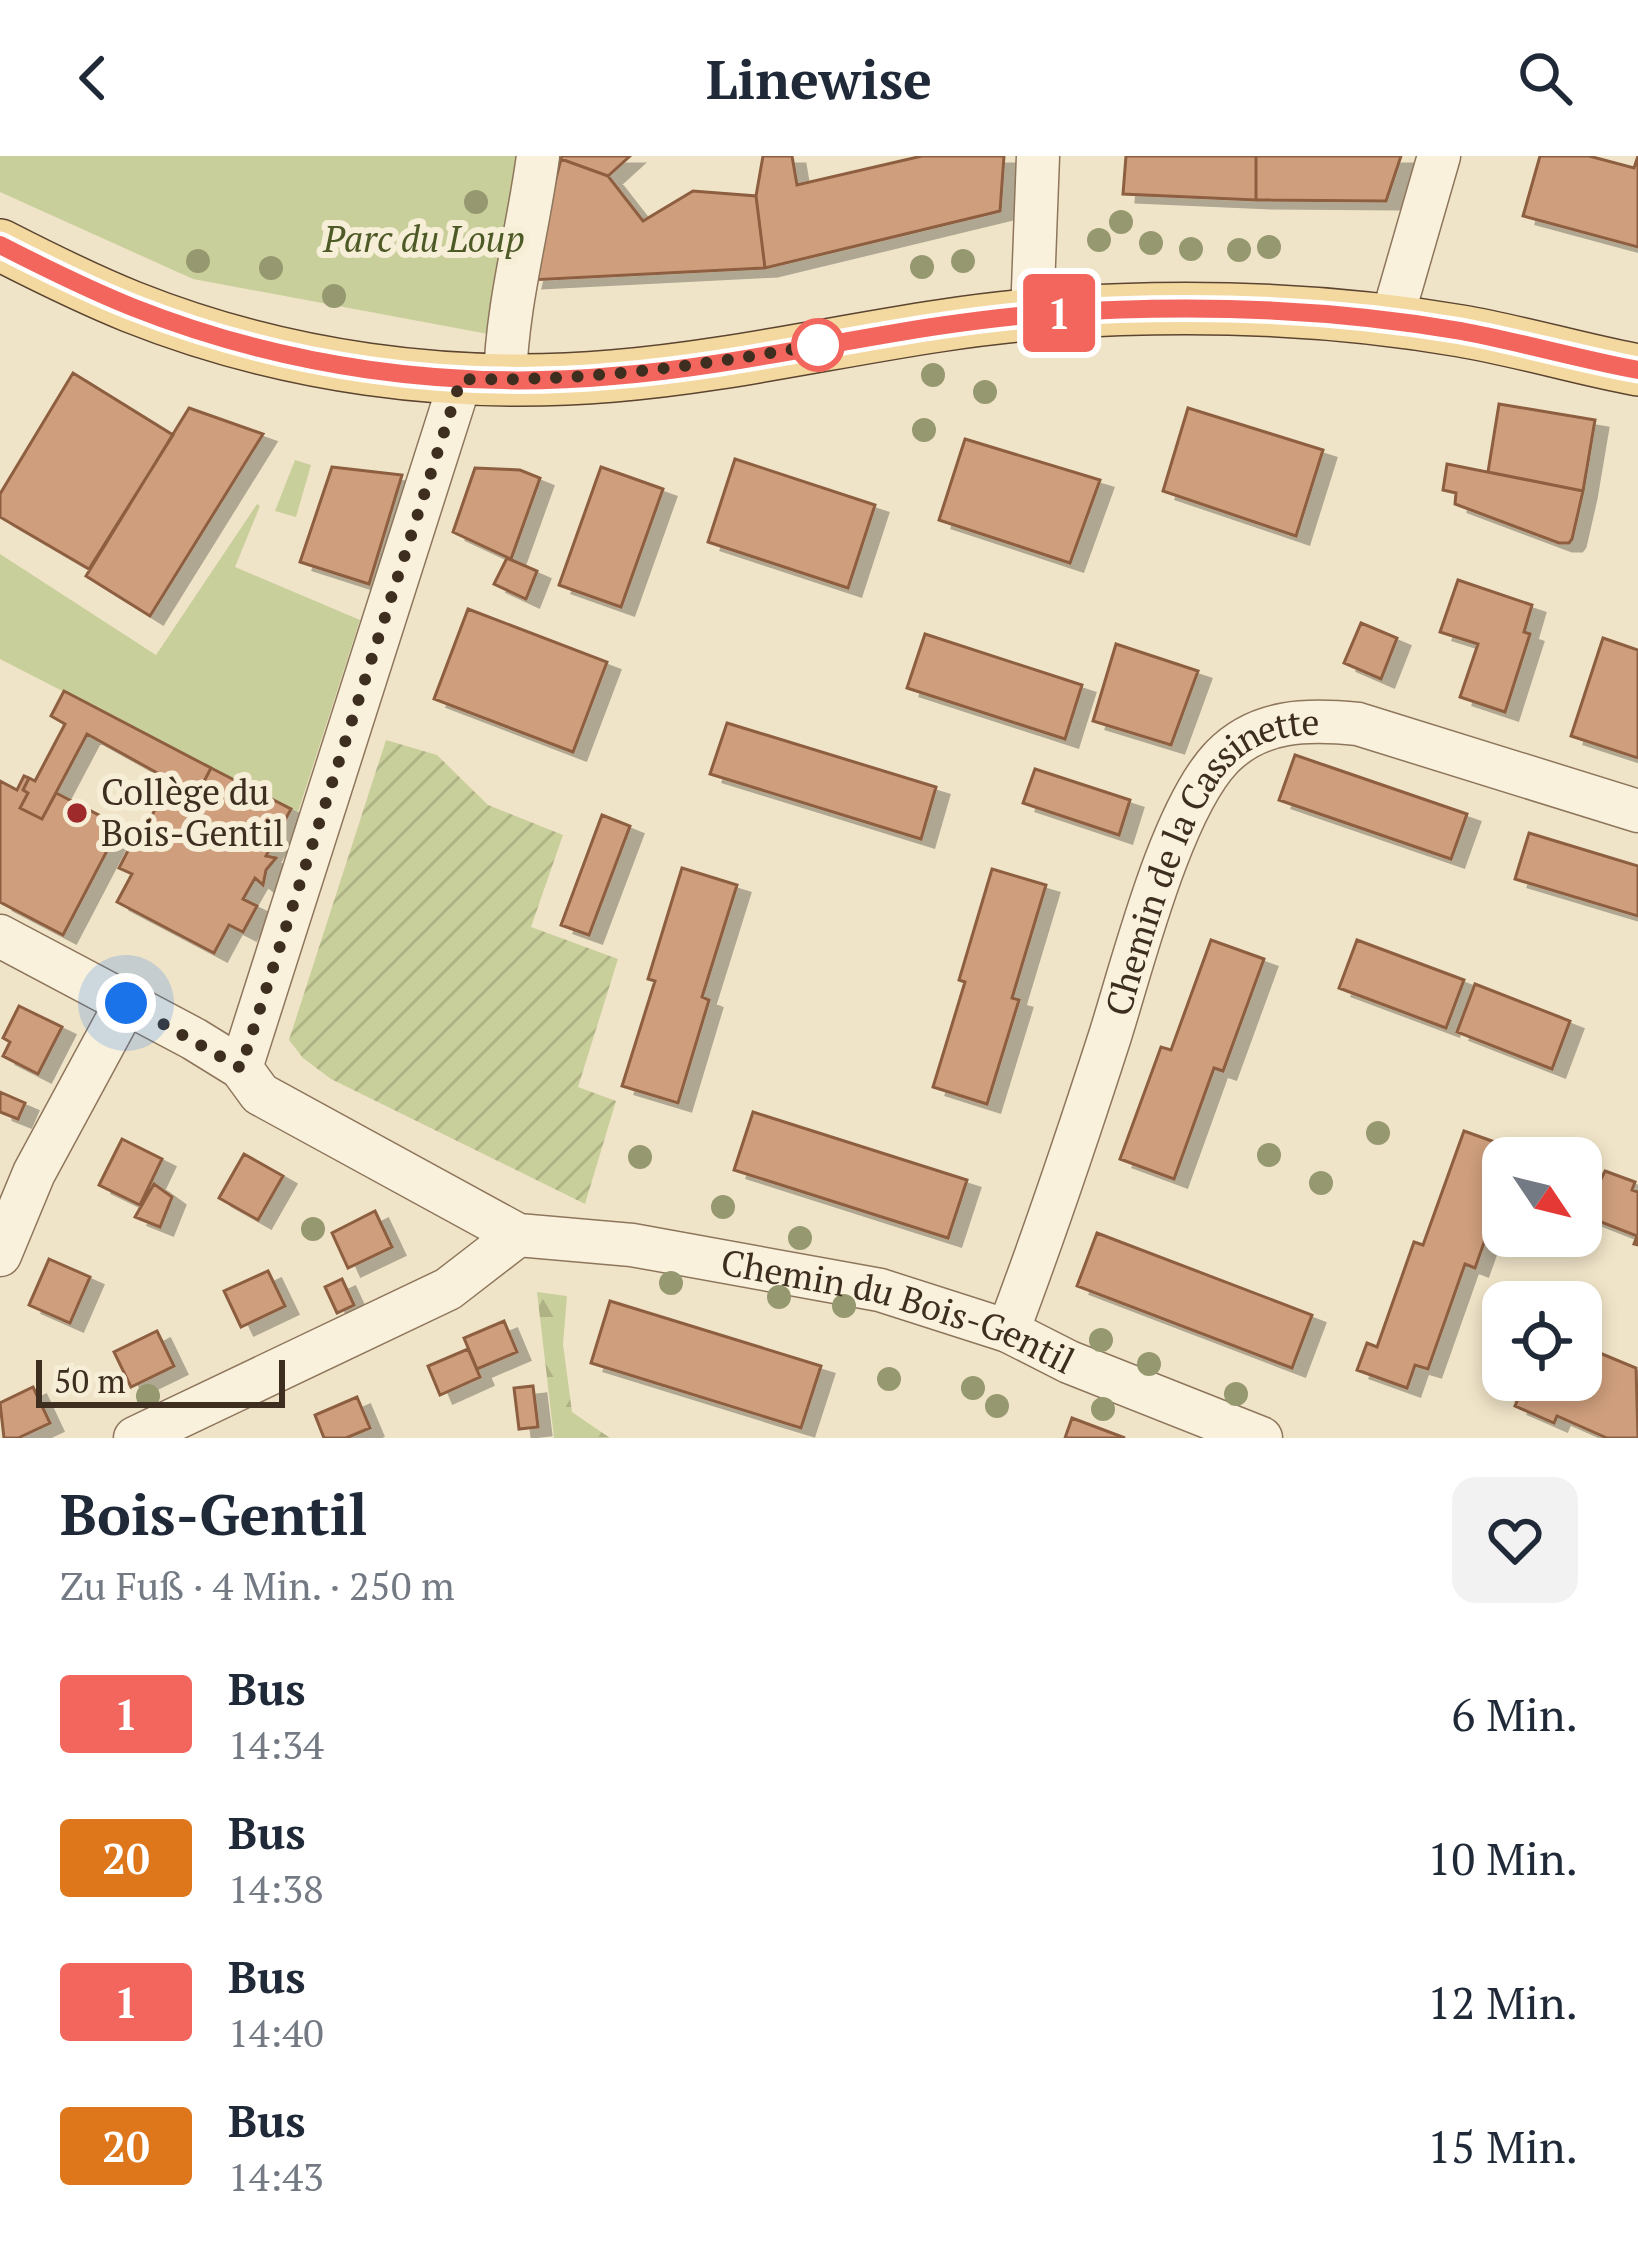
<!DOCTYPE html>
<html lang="de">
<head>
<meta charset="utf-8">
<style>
	:root { --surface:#fff; --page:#f2f2f3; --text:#1f2937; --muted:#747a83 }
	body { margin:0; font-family:"PT Serif",serif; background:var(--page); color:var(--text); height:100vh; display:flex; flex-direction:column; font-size:45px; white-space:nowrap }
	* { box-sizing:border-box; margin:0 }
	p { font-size:39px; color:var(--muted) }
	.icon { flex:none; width:66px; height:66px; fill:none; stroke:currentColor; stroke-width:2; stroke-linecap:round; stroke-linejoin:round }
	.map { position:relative; height:1282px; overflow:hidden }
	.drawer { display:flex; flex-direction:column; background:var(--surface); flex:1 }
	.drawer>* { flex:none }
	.badge { padding:0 24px; border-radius:9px; font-size:42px; line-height:78px }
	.needle { width:78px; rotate:125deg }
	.fabs { position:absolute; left:1482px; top:981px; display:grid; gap:24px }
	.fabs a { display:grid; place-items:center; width:120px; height:120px; border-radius:24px; background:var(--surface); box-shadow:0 6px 18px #0003; font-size:60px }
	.scale { position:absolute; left:36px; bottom:30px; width:249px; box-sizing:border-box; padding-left:12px; border:6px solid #3d2e20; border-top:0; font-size:33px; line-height:42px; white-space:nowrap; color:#3d2e20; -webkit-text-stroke:9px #f7eed8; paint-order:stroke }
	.you { position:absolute; width:60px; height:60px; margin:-30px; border:9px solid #fff; border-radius:50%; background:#1a73e8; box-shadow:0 0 0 18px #1a73e833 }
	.map>.badge { position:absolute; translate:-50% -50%; box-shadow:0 0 0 6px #fff }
	.round { display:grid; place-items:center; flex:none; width:126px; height:126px; border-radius:24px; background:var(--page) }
	.summary { display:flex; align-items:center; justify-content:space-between; height:204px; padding:0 60px }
	h1 { font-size:57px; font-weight:700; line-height:90px }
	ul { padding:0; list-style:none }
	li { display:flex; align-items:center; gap:36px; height:144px; padding:0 60px }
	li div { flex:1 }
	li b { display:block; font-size:45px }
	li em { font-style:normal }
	li .badge { min-width:132px; font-weight:700; text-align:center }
	header { display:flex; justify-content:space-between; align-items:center; height:156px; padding:0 60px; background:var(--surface); font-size:54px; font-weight:700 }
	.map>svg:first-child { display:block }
	.green { fill:#c9cf9b }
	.forest { fill:url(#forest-firs) }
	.garden { fill:url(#garden-furrows) }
	.building { fill:#cf9f7d; stroke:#8d5f41; stroke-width:3; filter:url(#shadow) }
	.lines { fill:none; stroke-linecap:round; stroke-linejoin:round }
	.minor-casing { stroke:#8d765c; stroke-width:45 }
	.major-casing { stroke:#5b4430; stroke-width:54 }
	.minor { stroke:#faf1dc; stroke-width:42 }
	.major { stroke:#f3d9a0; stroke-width:51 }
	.tree { fill:#96986f }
	.line-casing { stroke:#fff; stroke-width:27 }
	.line { stroke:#f2665e; stroke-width:18 }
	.walk { stroke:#3d2e20; stroke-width:12; stroke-dasharray:0 21.6 }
	.stop-dot { fill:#fff; stroke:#f2665e; stroke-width:6 }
	.poi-dot { fill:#9e2a2b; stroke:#f7eed8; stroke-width:4.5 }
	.labels { text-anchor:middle; stroke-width:12; stroke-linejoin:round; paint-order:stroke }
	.park-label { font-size:36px; font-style:italic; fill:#4d5a26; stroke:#f7eed8 }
	.poi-label { font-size:36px; fill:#3d2e20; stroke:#f7eed8; text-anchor:start }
	.street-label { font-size:36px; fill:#3d2e20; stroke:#f7eed8 }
</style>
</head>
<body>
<header><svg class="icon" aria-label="back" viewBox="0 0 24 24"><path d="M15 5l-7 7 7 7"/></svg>Linewise<svg class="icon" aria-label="search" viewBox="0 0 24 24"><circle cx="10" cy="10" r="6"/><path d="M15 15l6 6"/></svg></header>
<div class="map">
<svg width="1638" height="1282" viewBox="0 0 1638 1282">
	<defs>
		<pattern id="forest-firs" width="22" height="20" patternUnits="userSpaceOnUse" patternTransform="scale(3)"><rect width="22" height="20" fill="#c9cf9b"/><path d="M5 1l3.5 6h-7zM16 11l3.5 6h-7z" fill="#aeb285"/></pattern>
		<pattern id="garden-furrows" width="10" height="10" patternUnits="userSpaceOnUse" patternTransform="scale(3)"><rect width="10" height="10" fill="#c9cf9b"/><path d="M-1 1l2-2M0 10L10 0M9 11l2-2" fill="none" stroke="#aeb285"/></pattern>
		<filter id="shadow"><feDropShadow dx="13" dy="8" stdDeviation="0" flood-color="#0004"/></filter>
	</defs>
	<rect width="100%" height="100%" fill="#f0e4c8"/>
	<path class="green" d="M 0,0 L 525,0 L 488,178 L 193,123 L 0,36 Z
		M 295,304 L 311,309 L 296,361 L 275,355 Z
		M 257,348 L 260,350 L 235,411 L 360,464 L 298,656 L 0,503 L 0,398 L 156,499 Z"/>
	<path class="forest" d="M 537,1136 L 567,1140 L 563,1188 L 572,1256 L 610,1282 L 554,1282 Z"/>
	<path class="garden" d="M 386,584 L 437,599 L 488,649 L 563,679 L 531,771 L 618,803 L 578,931 L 616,945 L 585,1048 L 331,923 L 303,902 L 289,884 Z"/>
	<path class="building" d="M 562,0 L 630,0 L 608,20 L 561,3 Z
		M 763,0 L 792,0 L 797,29 L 922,0 L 1004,0 L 1000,55 L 765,112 L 756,40 Z
		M 1126,0 L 1256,0 L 1256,44 L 1123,38 Z
		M 1256,0 L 1401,0 L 1386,45 L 1256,44 Z
		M 1540,0 L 1589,0 L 1634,12 L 1638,0 L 1638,91 L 1523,60 Z
		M 561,3 L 608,20 L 643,65 L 693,35 L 756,40 L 765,112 L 530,124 Z
		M 73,217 L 173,279 L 89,413 L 0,361 L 0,338 Z
		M 1499,248 L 1595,264 L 1583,335 L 1488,316 Z
		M 189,252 L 263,278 L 150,460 L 86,420 Z
		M 1188,252 L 1323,294 L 1296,380 L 1163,335 Z
		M 965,283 L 1100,324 L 1070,407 L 939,364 Z
		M 735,303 L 875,349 L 848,432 L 708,386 Z
		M 1447,308 L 1583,335 L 1572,383 L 1569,387 L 1559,387 L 1455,348 L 1456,337 L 1443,334 Z
		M 332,311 L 402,319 L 369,428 L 300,406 Z
		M 601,311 L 663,333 L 621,451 L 559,429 Z
		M 475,312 L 520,314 L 540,322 L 511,403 L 453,376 Z
		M 507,402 L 537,415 L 526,443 L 494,428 Z
		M 1458,424 L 1532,449 L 1524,476 L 1530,478 L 1505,556 L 1460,541 L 1478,488 L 1440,476 Z
		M 468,453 L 607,506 L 573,596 L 434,543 Z
		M 1361,467 L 1397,482 L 1381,523 L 1344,507 Z
		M 925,478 L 1082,529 L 1065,583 L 907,532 Z
		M 1603,482 L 1638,494 L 1638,602 L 1571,580 Z
		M 1116,488 L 1198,515 L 1171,589 L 1093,565 Z
		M 64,535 L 211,612 L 197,639 L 87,578 L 42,663 L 20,652 L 28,637 L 23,634 L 29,622 L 35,625 L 65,568 L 51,560 Z
		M 727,567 L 936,631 L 921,683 L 710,618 Z
		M 1295,599 L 1467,658 L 1451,703 L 1279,644 Z
		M 211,612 L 291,653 L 266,700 L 276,702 L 266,714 L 263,729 L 255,722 L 243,743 L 257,750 L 243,776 L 229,769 L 214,797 L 117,746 L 132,718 L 119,712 L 134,683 L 138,686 L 170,625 L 197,639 Z
		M 1035,613 L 1130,644 L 1119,679 L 1023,647 Z
		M 24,620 L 29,622 L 23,634 L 28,637 L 20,652 L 42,663 L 56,637 L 120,670 L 63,779 L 0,746 L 0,625 L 17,634 Z
		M 602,659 L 630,670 L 589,779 L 561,769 Z
		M 1529,677 L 1638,710 L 1638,760 L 1515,723 Z
		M 682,712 L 737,729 L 702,841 L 709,844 L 678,947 L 622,930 L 655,825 L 648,823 Z
		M 992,713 L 1046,729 L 1012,842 L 1019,844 L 987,948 L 933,931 L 965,826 L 959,824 Z
		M 1211,784 L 1264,803 L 1223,915 L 1214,912 L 1174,1023 L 1120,1003 L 1161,891 L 1171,894 Z
		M 1357,784 L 1464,824 L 1446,872 L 1339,832 Z
		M 1475,828 L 1570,865 L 1552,913 L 1457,876 Z
		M 19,850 L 62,871 L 38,918 L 3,900 L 10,886 L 3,882 Z
		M 0,936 L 25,947 L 18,963 L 0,956 Z
		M 753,956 L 967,1024 L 948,1082 L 734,1014 Z
		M 1464,975 L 1517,994 L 1514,1002 L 1503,1002 L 1503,1033 L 1475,1112 L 1465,1108 L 1428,1213 L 1415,1209 L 1407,1232 L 1357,1214 L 1367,1187 L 1377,1191 L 1414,1086 L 1423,1089 Z
		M 122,983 L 162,1003 L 140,1049 L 99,1029 Z
		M 244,998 L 283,1020 L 258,1064 L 219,1042 Z
		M 1605,1015 L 1635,1026 L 1632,1034 L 1638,1036 L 1638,1089 L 1634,1088 L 1637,1080 L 1583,1059 Z
		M 154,1028 L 172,1041 L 160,1071 L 135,1061 Z
		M 375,1055 L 392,1091 L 348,1112 L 332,1077 Z
		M 1097,1077 L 1312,1159 L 1292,1212 L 1077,1130 Z
		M 49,1103 L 90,1121 L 70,1167 L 29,1149 Z
		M 268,1115 L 285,1150 L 241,1171 L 224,1135 Z
		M 342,1123 L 354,1149 L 337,1157 L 325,1131 Z
		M 610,1145 L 821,1210 L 801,1272 L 591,1207 Z
		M 504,1165 L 517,1196 L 477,1213 L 464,1182 Z
		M 157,1175 L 174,1210 L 131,1231 L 114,1196 Z
		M 468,1193 L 480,1221 L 440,1239 L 428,1210 Z
		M 1590,1193 L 1636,1212 L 1638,1282 L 1607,1282 L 1557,1260 L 1554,1267 L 1515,1250 L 1518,1243 L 1493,1232 L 1503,1208 L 1503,1224 L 1581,1224 L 1581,1196 L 1588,1199 Z
		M 533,1230 L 538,1271 L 519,1273 L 514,1232 Z
		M 33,1231 L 50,1267 L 18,1282 L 4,1282 L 0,1247 Z
		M 357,1241 L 370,1272 L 346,1282 L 324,1282 L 315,1259 Z
		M 1072,1262 L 1125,1282 L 1065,1282 Z"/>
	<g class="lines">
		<g class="minor-casing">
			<g id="minor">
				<path d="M 1032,159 L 1038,0"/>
				<path d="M 1391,166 L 1439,0"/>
				<path d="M 505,224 C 507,147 528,76 538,0"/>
				<path id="s1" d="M 0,780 L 194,883 L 241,912 L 260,938 L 518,1079 L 632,1089 L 880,1134 L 1008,1175 L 1069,1206 L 1261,1282"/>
				<path d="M 241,912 L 461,223"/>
				<path d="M 0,1099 L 34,1017 L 126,847"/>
				<path id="s2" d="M 1008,1175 C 1045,1077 1078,979 1110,880 C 1133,807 1171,654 1222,601 C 1259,563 1308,563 1358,568 L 1638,655"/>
				<path d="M 135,1282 L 448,1133 L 518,1079"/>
			</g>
		</g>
		<g class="major-casing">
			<path id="major" d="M 0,89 C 43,111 87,133 132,151 C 283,211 450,234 613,220 C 761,208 905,167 1053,157 C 1188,148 1328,152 1461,175 C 1520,185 1579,203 1638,214"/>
		</g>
		<use href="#minor" class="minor"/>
		<use href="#major" class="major"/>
	</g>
	<g class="tree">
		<circle cx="476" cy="46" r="12"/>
		<circle cx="1121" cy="66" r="12"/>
		<circle cx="1099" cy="84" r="12"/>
		<circle cx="1151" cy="87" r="12"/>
		<circle cx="1269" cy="91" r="12"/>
		<circle cx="1191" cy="93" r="12"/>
		<circle cx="1239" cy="94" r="12"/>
		<circle cx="198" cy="105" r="12"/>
		<circle cx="963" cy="105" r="12"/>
		<circle cx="922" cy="111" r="12"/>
		<circle cx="271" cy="112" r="12"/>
		<circle cx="334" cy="140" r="12"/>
		<circle cx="933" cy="219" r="12"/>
		<circle cx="985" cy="236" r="12"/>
		<circle cx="924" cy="274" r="12"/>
		<circle cx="1378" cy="977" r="12"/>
		<circle cx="1269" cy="999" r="12"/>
		<circle cx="640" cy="1001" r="12"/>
		<circle cx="1321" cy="1027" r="12"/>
		<circle cx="723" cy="1051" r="12"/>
		<circle cx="313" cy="1073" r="12"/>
		<circle cx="800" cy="1082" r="12"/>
		<circle cx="671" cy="1127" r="12"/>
		<circle cx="779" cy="1141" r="12"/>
		<circle cx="844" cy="1150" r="12"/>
		<circle cx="1101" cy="1184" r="12"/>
		<circle cx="1149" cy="1208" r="12"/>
		<circle cx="889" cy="1223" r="12"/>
		<circle cx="973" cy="1232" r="12"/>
		<circle cx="1236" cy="1238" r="12"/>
		<circle cx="148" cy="1240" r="12"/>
		<circle cx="997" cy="1250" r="12"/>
		<circle cx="1103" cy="1253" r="12"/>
	</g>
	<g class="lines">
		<g class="line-casing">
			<path id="line" d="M 0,89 C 43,111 87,133 132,151 C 283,211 451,235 613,220 C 761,208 905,167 1053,157 C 1188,148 1327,152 1461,175 C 1520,186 1579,203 1638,214"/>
		</g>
		<use href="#line" class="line"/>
		<path class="walk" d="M 126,847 L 241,912 L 461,223 C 583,226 698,210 818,189"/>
	</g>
	<circle class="stop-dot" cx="818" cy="189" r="24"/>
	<circle class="poi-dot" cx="77" cy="657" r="12"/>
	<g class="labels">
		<g class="park-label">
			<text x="424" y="96">Parc du Loup</text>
		</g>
		<g class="poi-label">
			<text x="101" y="649">Collège du<tspan x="101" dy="41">Bois-Gentil</tspan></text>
		</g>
		<g class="street-label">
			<text dy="13" stroke="none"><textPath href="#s2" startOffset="528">Chemin de la Cassinette</textPath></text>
			<text dy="13" stroke="none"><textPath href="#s1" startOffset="990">Chemin du Bois-Gentil</textPath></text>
		</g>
	</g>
</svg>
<div class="fabs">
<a><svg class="needle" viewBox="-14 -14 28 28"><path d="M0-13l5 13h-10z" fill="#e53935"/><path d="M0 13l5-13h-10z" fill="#747a83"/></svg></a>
<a><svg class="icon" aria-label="locate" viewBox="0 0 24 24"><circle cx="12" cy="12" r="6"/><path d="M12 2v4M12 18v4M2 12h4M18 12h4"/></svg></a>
</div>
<div class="scale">50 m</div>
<div class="you" style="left:126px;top:847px"></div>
<b class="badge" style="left:1059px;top:157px;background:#f2665e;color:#fff">1</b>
</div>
<section class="drawer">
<div class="summary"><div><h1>Bois-Gentil</h1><p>Zu Fuß · 4 Min. · 250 m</p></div><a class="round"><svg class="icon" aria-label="heart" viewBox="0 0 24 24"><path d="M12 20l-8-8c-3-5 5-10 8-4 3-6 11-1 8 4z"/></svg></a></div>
<ul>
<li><span class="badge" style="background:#f2665e;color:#fff">1</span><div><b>Bus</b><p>14:34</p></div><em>6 Min.</em></li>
<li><span class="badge" style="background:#de761c;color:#fff">20</span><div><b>Bus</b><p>14:38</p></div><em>10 Min.</em></li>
<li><span class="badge" style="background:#f2665e;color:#fff">1</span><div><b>Bus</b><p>14:40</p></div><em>12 Min.</em></li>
<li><span class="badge" style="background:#de761c;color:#fff">20</span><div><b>Bus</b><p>14:43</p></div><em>15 Min.</em></li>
</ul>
</section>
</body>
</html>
